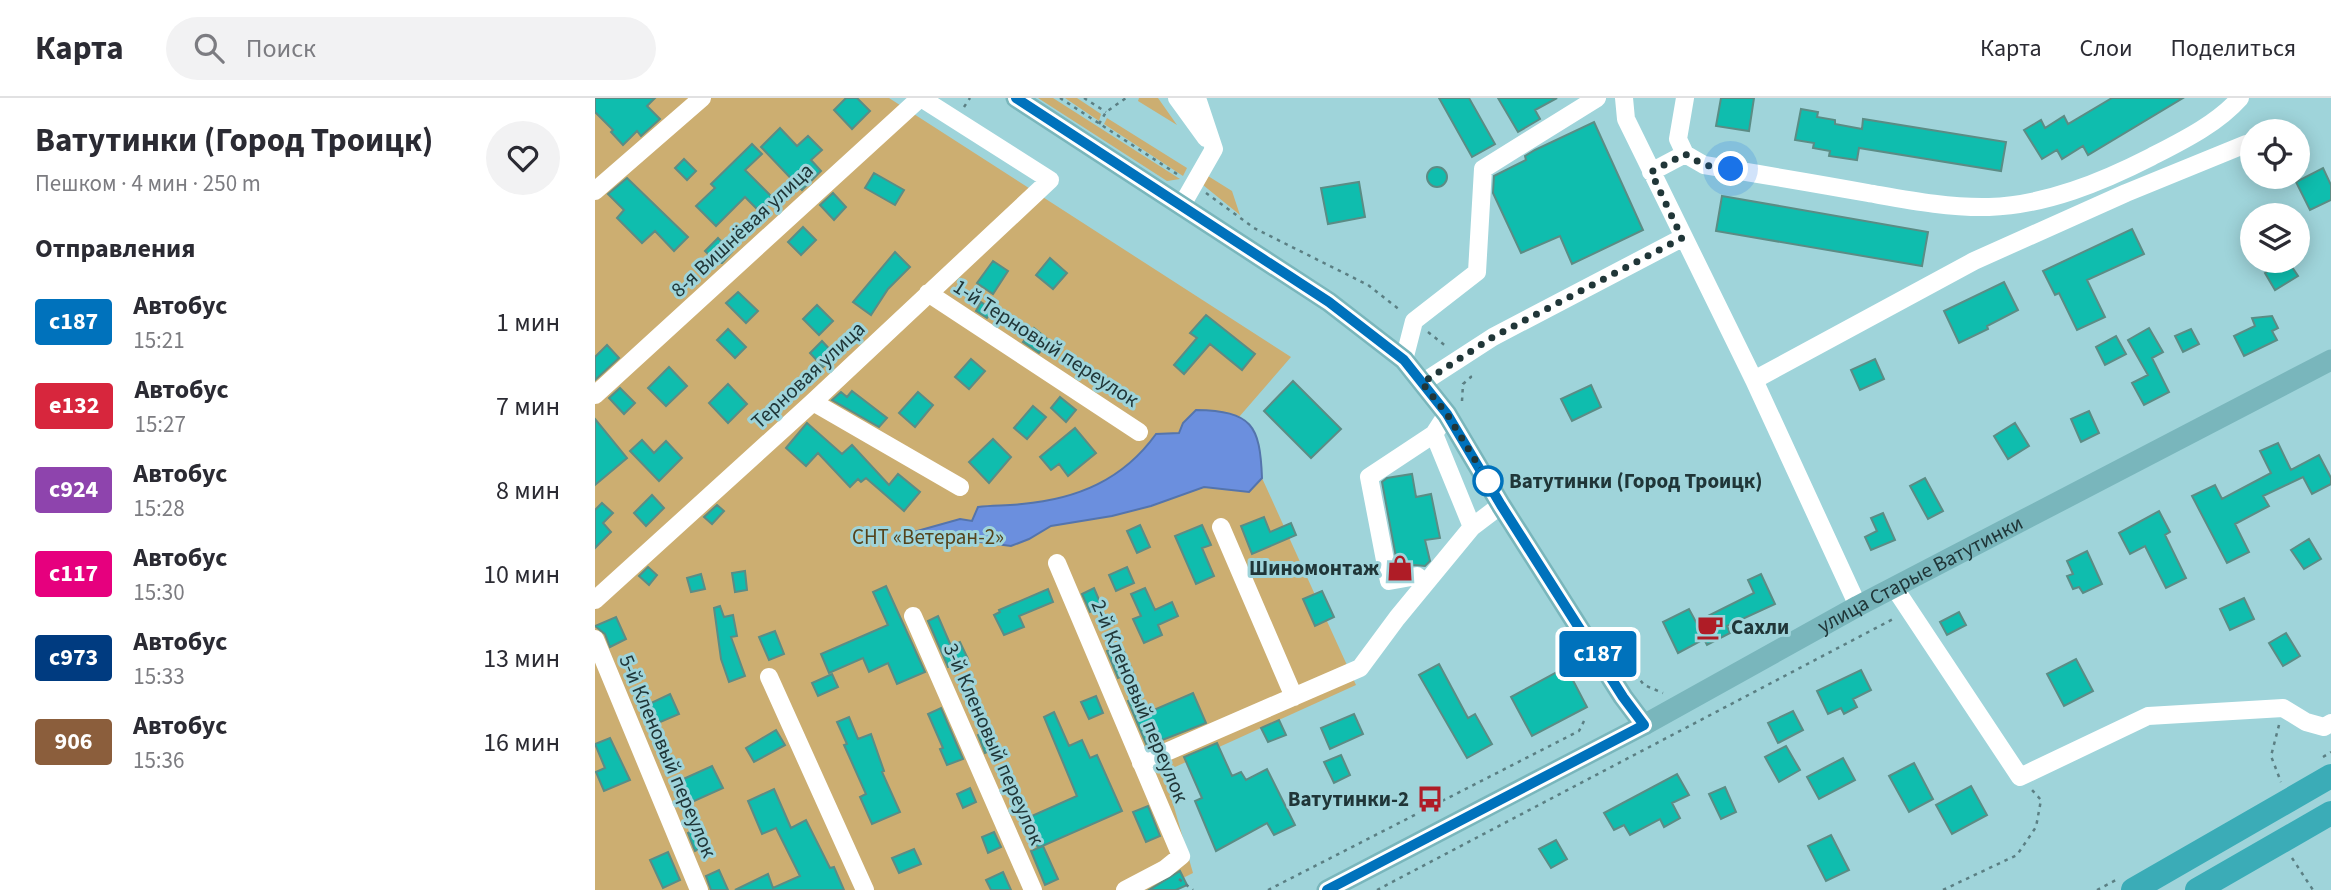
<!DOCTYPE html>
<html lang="ru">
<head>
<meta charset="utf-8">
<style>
	:root { --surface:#fff; --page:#f2f2f3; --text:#2b2b33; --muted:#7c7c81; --line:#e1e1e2 }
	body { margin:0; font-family:"Source Sans 3",sans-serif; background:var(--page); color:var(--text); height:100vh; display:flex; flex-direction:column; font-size:26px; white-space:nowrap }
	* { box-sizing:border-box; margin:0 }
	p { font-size:23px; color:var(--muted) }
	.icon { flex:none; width:38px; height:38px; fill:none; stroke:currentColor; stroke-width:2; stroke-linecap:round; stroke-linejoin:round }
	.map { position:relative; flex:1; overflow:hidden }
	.side { display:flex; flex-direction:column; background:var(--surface); width:595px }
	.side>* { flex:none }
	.badge { padding:0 14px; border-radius:5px; font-size:24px; line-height:46px }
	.tools { position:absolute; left:1645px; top:21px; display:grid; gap:14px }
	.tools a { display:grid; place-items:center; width:70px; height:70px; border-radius:50%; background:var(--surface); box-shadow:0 4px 18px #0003; font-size:35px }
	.you { position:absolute; width:35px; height:35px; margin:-18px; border:5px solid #fff; border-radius:50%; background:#1a73e8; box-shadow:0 0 0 10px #1a73e833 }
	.map>.badge { position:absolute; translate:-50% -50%; box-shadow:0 0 0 4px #fff }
	h2 { padding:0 35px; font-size:26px; line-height:63px }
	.round { display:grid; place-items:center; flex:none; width:74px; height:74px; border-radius:37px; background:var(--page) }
	.head { display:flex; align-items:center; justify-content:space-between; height:119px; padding:0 35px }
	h1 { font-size:33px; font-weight:700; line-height:52px }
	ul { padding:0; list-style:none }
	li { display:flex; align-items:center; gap:21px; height:84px; padding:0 35px }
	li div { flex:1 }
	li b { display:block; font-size:26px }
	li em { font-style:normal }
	li .badge { min-width:77px; font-weight:700; text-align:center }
	header { display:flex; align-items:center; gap:42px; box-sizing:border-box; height:98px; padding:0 35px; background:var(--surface); border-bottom:2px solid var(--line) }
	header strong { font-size:33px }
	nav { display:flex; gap:38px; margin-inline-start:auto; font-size:24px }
	.search { width:490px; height:63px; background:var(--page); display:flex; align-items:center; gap:18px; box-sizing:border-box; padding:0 24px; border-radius:38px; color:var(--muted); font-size:26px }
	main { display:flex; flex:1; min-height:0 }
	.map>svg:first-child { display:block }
	.green { fill:#ccae71 }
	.water { fill:#6b8fde; stroke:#5474ac; stroke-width:2 }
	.building { fill:#0fbdae; stroke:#5b8c85; stroke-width:2 }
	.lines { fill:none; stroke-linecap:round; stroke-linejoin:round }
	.path { stroke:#5b7f83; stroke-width:2.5; stroke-dasharray:3.5 5; stroke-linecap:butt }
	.minor { stroke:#fff; stroke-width:18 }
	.major { stroke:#79b6bc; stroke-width:21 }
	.highway { stroke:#3bacb7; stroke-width:24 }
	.line-casing { stroke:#fff; stroke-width:16 }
	.line { stroke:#0072bc; stroke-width:10 }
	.walk { stroke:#203638; stroke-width:7; stroke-dasharray:0 12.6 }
	.stop-dot { fill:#fff; stroke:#0072bc; stroke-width:3.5 }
	.labels { text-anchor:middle; stroke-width:6; stroke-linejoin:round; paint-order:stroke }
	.street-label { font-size:21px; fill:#203638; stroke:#9fd4da }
	.stop-label { font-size:21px; font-weight:bold; fill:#203638; stroke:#9fd4da; text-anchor:start }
	.park-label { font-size:21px; fill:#55421a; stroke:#9fd4da }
	.poi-label { font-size:21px; font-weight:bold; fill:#203638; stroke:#9fd4da; text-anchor:end }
</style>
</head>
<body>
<header>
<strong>Карта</strong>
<div class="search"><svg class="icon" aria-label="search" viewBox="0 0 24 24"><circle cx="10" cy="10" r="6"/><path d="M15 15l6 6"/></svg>Поиск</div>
<nav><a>Карта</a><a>Слои</a><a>Поделиться</a></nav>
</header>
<main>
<section class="side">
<div class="head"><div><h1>Ватутинки (Город Троицк)</h1><p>Пешком · 4 мин · 250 m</p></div><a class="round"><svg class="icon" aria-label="heart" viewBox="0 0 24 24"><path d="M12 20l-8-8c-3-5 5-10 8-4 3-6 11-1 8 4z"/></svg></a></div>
<h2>Отправления</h2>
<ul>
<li><span class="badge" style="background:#0072bc;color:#fff">с187</span><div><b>Автобус</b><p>15:21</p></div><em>1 мин</em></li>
<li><span class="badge" style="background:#d7263d;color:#fff">е132</span><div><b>Автобус</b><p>15:27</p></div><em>7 мин</em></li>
<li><span class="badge" style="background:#8e44ad;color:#fff">с924</span><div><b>Автобус</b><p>15:28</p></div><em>8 мин</em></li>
<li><span class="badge" style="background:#e6007e;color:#fff">с117</span><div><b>Автобус</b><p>15:30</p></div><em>10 мин</em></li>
<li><span class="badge" style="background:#003b80;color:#fff">с973</span><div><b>Автобус</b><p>15:33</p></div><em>13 мин</em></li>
<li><span class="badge" style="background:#8b5e3c;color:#fff">906</span><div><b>Автобус</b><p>15:36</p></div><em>16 мин</em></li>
</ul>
</section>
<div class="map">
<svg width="1736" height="792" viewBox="0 0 1736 792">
	<rect width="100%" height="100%" fill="#9fd4da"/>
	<path class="green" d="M 0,0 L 294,0 L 696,259 L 644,319 L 667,380 L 761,587 L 569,674 L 598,775 L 564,792 L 0,792 Z
		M 443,0 L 458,0 L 585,81 L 572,83 Z
		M 470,0 L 482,0 L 506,16 L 504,23 Z
		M 544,0 L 563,0 L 582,27 L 543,3 Z
		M 512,20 L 592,70 L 588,78 L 509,26 Z
		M 613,78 L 637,93 L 645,117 L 608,87 Z"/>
	<path class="water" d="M 601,312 C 657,313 665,327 667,380 L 654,394 L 609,389 L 556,408 L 517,418 L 456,428 L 434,441 L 416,448 L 315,435 L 365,421 L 377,423 L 383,409 C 398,407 412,408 427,406 C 482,401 528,382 561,336 L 584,335 L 588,325 Z"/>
	<path class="building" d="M 0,0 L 60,0 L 52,8 L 65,21 L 46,38 L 42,33 L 28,47 L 16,34 L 18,32 L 0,14 Z
		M 251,0 L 262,0 L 275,13 L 257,31 L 239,12 Z
		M 844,0 L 874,0 L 900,46 L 877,59 Z
		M 903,0 L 962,0 L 940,12 L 945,21 L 923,34 Z
		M 1126,0 L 1159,0 L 1154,33 L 1121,28 Z
		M 1517,0 L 1588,0 L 1493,57 L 1488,48 L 1467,61 L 1462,52 L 1447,61 L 1429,32 L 1446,22 L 1450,30 L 1469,18 L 1473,26 Z
		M 1206,11 L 1223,14 L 1222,19 L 1240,22 L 1240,26 L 1267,31 L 1268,21 L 1411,44 L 1406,73 L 1264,50 L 1262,62 L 1234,58 L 1235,53 L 1218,50 L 1219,45 L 1200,42 Z
		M 999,24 L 1048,132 L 977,166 L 965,138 L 926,155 L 898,95 L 899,78 L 931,62 L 930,58 L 940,52 Z
		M 185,30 L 202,48 L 213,38 L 227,52 L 216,62 L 226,73 L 207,92 L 166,49 Z
		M 157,46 L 167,56 L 150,72 L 179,101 L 165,114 L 150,99 L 121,128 L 101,108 L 120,90 L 116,86 Z
		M 89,61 L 101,73 L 92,82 L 80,70 Z
		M832 79a10 10 0 1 1 20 0a10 10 0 1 1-20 0Z
		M 1728,70 L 1736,87 L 1736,102 L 1715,112 L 1701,84 Z
		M 279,75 L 309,92 L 300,107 L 270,90 Z
		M 32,80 L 93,139 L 79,153 L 60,133 L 47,145 L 22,120 L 29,112 L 13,96 Z
		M 764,84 L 770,119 L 733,126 L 726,90 Z
		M 238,95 L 251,109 L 239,122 L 225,107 Z
		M 1127,98 L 1333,134 L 1327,168 L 1121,133 Z
		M 208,129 L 221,142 L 206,157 L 193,144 Z
		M 1537,131 L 1549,156 L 1492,182 L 1510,219 L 1482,232 L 1464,195 L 1460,197 L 1448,173 Z
		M 123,140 L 137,154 L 127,165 L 122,165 L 110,153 Z
		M 300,154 L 315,169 L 293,191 L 276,217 L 258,204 Z
		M 455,160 L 472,175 L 458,191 L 441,177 Z
		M 398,163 L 413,173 L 398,196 L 382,185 Z
		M 1690,163 L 1693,163 L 1703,178 L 1680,192 L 1670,175 Z
		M 1409,184 L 1423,212 L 1392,228 L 1393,231 L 1364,245 L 1349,213 Z
		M 143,194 L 163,213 L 151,225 L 131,205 Z
		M 386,204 L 398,212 L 392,220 L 381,213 Z
		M 222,207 L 238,223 L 224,237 L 208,221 Z
		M 611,217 L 660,256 L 647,272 L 615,246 L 589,276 L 579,267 L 602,240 L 595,235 Z
		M 1677,218 L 1683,230 L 1677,233 L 1682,242 L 1649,258 L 1639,238 L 1660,228 L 1657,220 Z
		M 439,230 L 455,243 L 444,255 L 428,244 Z
		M 1554,230 L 1568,254 L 1557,260 L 1574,294 L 1549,307 L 1537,285 L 1553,277 L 1533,242 Z
		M 133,231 L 151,249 L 140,260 L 122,242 Z
		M 1596,231 L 1604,246 L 1588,254 L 1580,238 Z
		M 1521,238 L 1531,256 L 1510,267 L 1501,249 Z
		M 227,243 L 240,257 L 228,269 L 215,255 Z
		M 12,247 L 24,260 L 0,282 L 0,259 Z
		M 376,261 L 390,273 L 374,291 L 360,279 Z
		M 1280,261 L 1289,281 L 1265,292 L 1256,272 Z
		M 74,269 L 92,288 L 71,308 L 53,290 Z
		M 698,283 L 746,331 L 716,360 L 669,313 Z
		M 133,286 L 152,306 L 133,325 L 114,305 Z
		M 996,287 L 1006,309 L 977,323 L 966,301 Z
		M 25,290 L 40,305 L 29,316 L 14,300 Z
		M 257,293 L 292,320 L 284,329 L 237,302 L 246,294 L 252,299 Z
		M 323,294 L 338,307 L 320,329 L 304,315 Z
		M 465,299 L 481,312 L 471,324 L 456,310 Z
		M 438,308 L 451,319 L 432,341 L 419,330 Z
		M 1494,313 L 1504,335 L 1486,344 L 1476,321 Z
		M 0,321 L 32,360 L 0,387 Z
		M 212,325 L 247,356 L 257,347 L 294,387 L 303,376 L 325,394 L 309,413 L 271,380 L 266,384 L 263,381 L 255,389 L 223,355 L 211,368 L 191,350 Z
		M 1420,325 L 1434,348 L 1413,361 L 1399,338 Z
		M 480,330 L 501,355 L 473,378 L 464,366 L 456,372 L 445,359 Z
		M 398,341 L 416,359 L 394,385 L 374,364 Z
		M 47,342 L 59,355 L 71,343 L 87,360 L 64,383 L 35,353 Z
		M 1683,345 L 1696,372 L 1724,357 L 1736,380 L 1736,386 L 1717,396 L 1708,379 L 1668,398 L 1674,408 L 1640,426 L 1654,454 L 1632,465 L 1597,398 L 1620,387 L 1627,401 L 1676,375 L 1665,353 Z
		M 817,376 L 821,399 L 836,396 L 845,440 L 830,442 L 835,463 L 830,468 L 820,467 L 803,470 L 787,384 L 792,380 Z
		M 1330,380 L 1348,413 L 1333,421 L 1315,388 Z
		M 57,397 L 69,410 L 51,428 L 39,415 Z
		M 7,405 L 18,415 L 8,425 L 16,434 L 0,450 L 0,412 Z
		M 122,407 L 129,413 L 117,426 L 109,419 Z
		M 1564,413 L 1575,434 L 1570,437 L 1591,480 L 1571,490 L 1550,448 L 1535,456 L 1524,435 Z
		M 1288,415 L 1300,442 L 1276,452 L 1270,439 L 1282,433 L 1276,420 Z
		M 669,419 L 675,434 L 696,425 L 701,437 L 657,456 L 646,428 Z
		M 545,427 L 555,449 L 542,455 L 532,433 Z
		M 607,427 L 616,447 L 607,450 L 619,478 L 601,486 L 580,438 Z
		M 1714,441 L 1726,461 L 1709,471 L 1696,452 Z
		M 1492,453 L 1507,486 L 1488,495 L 1484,489 L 1478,491 L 1472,478 L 1478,476 L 1472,463 Z
		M 53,469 L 62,477 L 54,487 L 44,478 Z
		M 532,469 L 539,485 L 521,493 L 514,477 Z
		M 150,473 L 152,492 L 140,494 L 137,475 Z
		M 106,476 L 110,491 L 96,494 L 92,480 Z
		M 1166,476 L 1180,506 L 1132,528 L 1135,535 L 1112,547 L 1109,541 L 1083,555 L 1068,524 L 1094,511 L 1101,524 L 1159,495 L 1153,482 Z
		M 291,488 L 330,574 L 302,586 L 293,565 L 274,574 L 268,560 L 234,575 L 226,556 L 293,527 L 278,494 Z
		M 499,490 L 507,509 L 495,514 L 487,496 Z
		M 550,490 L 560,512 L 577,504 L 583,518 L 563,527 L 567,537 L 549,545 L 538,521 L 546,518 L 536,496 Z
		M 453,491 L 458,504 L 424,518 L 429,529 L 409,537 L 399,517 L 405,514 L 404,512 Z
		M 727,493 L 739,519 L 720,528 L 708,501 Z
		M 1649,500 L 1659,521 L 1635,532 L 1625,511 Z
		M 125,508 L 129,519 L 138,517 L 142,538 L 136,539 L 150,578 L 134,584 L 126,561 L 119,510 Z
		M 1364,514 L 1371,527 L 1352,537 L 1345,524 Z
		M 343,518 L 356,548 L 365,544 L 373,561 L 353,569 L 333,523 Z
		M 21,519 L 31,541 L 15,549 L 10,536 L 0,528 Z
		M 180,533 L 189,556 L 174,562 L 164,539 Z
		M 1691,535 L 1705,558 L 1688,568 L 1674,545 Z
		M 526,547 L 538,574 L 523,580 L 512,553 Z
		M 1481,561 L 1498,593 L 1469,608 L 1452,576 Z
		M 844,566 L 873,620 L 880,616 L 897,646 L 872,660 L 824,577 Z
		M 971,569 L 992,609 L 937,638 L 916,599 Z
		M 1266,572 L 1276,592 L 1258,601 L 1262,609 L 1249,616 L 1246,610 L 1233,616 L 1222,593 Z
		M 237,576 L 243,589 L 223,598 L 217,585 Z
		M 598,595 L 611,625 L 552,648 L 533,603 L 544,598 L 552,615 Z
		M 75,596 L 84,616 L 63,625 L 54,606 Z
		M 501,598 L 508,615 L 494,621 L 486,604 Z
		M 346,610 L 368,661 L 352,667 L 345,651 L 348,650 L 333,616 Z
		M 1198,613 L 1208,632 L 1183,645 L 1173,625 Z
		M 459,614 L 474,648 L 487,642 L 495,660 L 502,657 L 527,713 L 443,750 L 430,721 L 482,698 L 449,619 Z
		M 759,616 L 768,636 L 735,651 L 726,630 Z
		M 254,619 L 263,641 L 276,636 L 289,673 L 287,674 L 305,714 L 277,726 L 265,699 L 271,696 L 249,647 L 252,646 L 242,624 Z
		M 684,622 L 691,637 L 673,644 L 666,630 Z
		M 181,632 L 190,647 L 159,664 L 151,650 Z
		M 394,632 L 402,650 L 390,655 L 383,637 Z
		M 15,640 L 35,682 L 9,693 L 1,674 L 10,670 L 0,646 Z
		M 622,645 L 637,678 L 646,674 L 651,682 L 672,671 L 700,727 L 679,737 L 672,725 L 621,753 L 600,703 L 607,700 L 589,659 Z
		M 1191,648 L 1205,672 L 1184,684 L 1170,659 Z
		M 746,657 L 755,677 L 739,685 L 729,664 Z
		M 1248,660 L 1260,682 L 1224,701 L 1212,679 Z
		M 1319,665 L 1338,701 L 1314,714 L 1294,678 Z
		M 117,668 L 128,690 L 97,704 L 86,682 Z
		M 1082,676 L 1094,697 L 1077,705 L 1085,720 L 1069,729 L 1065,721 L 1035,737 L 1029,727 L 1019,732 L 1009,715 Z
		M 1376,688 L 1392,717 L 1357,736 L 1341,707 Z
		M 1130,689 L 1141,714 L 1126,721 L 1114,696 Z
		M 375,690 L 381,704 L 368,710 L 362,696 Z
		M 179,691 L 196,730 L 211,722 L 235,770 L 239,769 L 249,792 L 140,792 L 173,776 L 178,790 L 205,778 L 181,730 L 167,736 L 153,703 Z
		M 553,708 L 565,738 L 551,744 L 538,714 Z
		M 104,729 L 113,747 L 100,753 L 93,735 Z
		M 399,734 L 406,749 L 393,755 L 387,739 Z
		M 1236,737 L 1254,772 L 1231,783 L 1213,748 Z
		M 961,742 L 972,761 L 956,770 L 944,751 Z
		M 448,748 L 463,781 L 450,787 L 436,753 Z
		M 319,751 L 326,766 L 304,775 L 297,760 Z
		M 73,754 L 85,782 L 68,790 L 55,762 Z
		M 124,772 L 133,792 L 116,792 L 111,778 Z
		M 585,773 L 592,787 L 581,792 L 554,792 Z
		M 408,774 L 416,792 L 396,792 L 391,782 Z"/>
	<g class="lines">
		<path class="path" d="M 465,0 L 585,78
			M 489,0 L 511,14
			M 369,9 L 375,0
			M 504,26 L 511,14 L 531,0
			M 611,95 L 659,130 L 773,187 L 805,212
			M 833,234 L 852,249
			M 867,303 L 868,286 L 876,279 L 874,275
			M 1015,542 L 1049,587 L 1068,595
			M 1684,627 L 1676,658 L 1686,684
			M 1728,659 L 1736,654
			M 1697,760 L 1718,792
			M 584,781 L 598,792
			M 673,792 L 984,633 L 990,621
			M 782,792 L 1300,520
			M 1348,792 L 1422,757 L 1441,729 L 1446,702 L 1437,692
			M 1502,792 L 1521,782"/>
		<path class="minor" d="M 582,0 L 611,40
			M 1029,0 L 1031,21 L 1159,282 L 1263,508
			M 1090,0 L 1083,41 L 1090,56 L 1109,67 C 1164,76 1218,85 1273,95 C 1313,102 1353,110 1394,109 C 1451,107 1507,84 1556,59 C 1587,43 1622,26 1645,0
			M 1056,74 L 1090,56
			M 0,93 L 107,0
			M 587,107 L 619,51 L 602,0
			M 333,195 L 544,334
			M 809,262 L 819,223 L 882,174 L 888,71 L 1002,0
			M 1159,282 L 1379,163 L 1531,95 L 1651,46
			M 827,285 L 898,239 L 1087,140
			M 0,297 L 325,0
			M 218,304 L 365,389
			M 839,336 L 877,429
			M 626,429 L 699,599
			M 462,465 L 586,758 L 570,771 L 530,792
			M 830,485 L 822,478 L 794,483 L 774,379 L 839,336 L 852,316
			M 1299,489 L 1425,679 L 1553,618 L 1688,610 L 1711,624 L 1729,629 L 1736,625
			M 0,502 L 218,304 L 455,82 L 326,0
			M 318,518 L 438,792
			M 0,541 L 104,792
			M 174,579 L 270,792
			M 546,665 L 765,570 L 802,520 L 877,429 L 906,407"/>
		<g class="major">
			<path d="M 421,0 L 734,204 L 809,262 L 852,316 L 906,407 L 1028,599 L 1049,627"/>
			<path id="s1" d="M 732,792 L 1049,627 L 1263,508 L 1736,262"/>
		</g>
		<path class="highway" d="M 1538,792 L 1736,678
			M 1602,792 L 1736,715"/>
	</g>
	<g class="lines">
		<g class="line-casing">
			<path id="line" d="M 421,0 L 734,204 L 809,262 L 852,316 L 906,407 L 1028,599 L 1049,627 L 732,792"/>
		</g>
		<use href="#line" class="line"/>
		<path class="walk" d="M 893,383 L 852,316 L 827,285 L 898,239 L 1087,140 L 1056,74 L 1090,56 L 1109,67 L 1136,71"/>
	</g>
	<defs>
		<g id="shop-bare" transform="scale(2.1)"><path d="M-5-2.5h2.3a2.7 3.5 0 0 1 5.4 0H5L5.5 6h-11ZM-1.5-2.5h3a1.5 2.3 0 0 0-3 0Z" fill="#af1c26" stroke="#9fd4da" stroke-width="2.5" paint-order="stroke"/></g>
		<g id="cafe-bare" transform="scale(2.1)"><path d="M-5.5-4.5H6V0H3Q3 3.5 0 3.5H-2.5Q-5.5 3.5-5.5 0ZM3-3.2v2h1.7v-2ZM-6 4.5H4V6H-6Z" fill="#af1c26" stroke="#9fd4da" stroke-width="2.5" paint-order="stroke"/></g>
		<g id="bus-bare" transform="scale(2.1)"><path d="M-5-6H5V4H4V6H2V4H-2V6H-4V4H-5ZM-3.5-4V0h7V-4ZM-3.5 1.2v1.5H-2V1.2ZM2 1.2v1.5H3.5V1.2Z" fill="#af1c26" stroke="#9fd4da" stroke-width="2.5" paint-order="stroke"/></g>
	</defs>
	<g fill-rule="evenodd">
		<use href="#shop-bare" x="805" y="470"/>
		<use href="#cafe-bare" x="1115" y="529"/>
		<use href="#bus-bare" x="835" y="701"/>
	</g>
	<circle class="stop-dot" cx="893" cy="383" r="14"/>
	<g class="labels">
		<g class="street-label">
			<text transform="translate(147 132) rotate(-43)" y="7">8-я Вишнёвая улица</text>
			<text transform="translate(451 245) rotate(33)" y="7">1-й Терновый переулок</text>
			<text transform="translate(213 277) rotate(-43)" y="7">Терновая улица</text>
			<text dy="7" stroke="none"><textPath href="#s1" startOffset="672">улица Старые Ватутинки</textPath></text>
			<text transform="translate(545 603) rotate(67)" y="7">2-й Кленовый переулок</text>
			<text transform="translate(399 646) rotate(66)" y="7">3-й Кленовый переулок</text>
			<text transform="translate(73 658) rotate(67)" y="7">5-й Кленовый переулок</text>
		</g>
		<g class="stop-label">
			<text x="914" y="390">Ватутинки (Город Троицк)</text>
		</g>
		<g class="park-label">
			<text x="333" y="446">СНТ «Ветеран-2»</text>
		</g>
		<g class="poi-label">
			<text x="784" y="477">Шиномонтаж</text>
			<text x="1136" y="536" text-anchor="start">Сахли</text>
			<text x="814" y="708">Ватутинки-2</text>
		</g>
	</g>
</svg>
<div class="tools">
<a><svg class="icon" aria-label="locate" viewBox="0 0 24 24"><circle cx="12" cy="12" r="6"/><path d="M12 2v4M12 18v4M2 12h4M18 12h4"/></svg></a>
<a><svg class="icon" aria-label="layers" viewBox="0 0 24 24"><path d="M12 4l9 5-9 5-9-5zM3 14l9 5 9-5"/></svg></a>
</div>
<div class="you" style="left:1136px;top:71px"></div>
<b class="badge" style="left:1003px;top:556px;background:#0072bc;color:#fff">с187</b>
</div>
</main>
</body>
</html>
